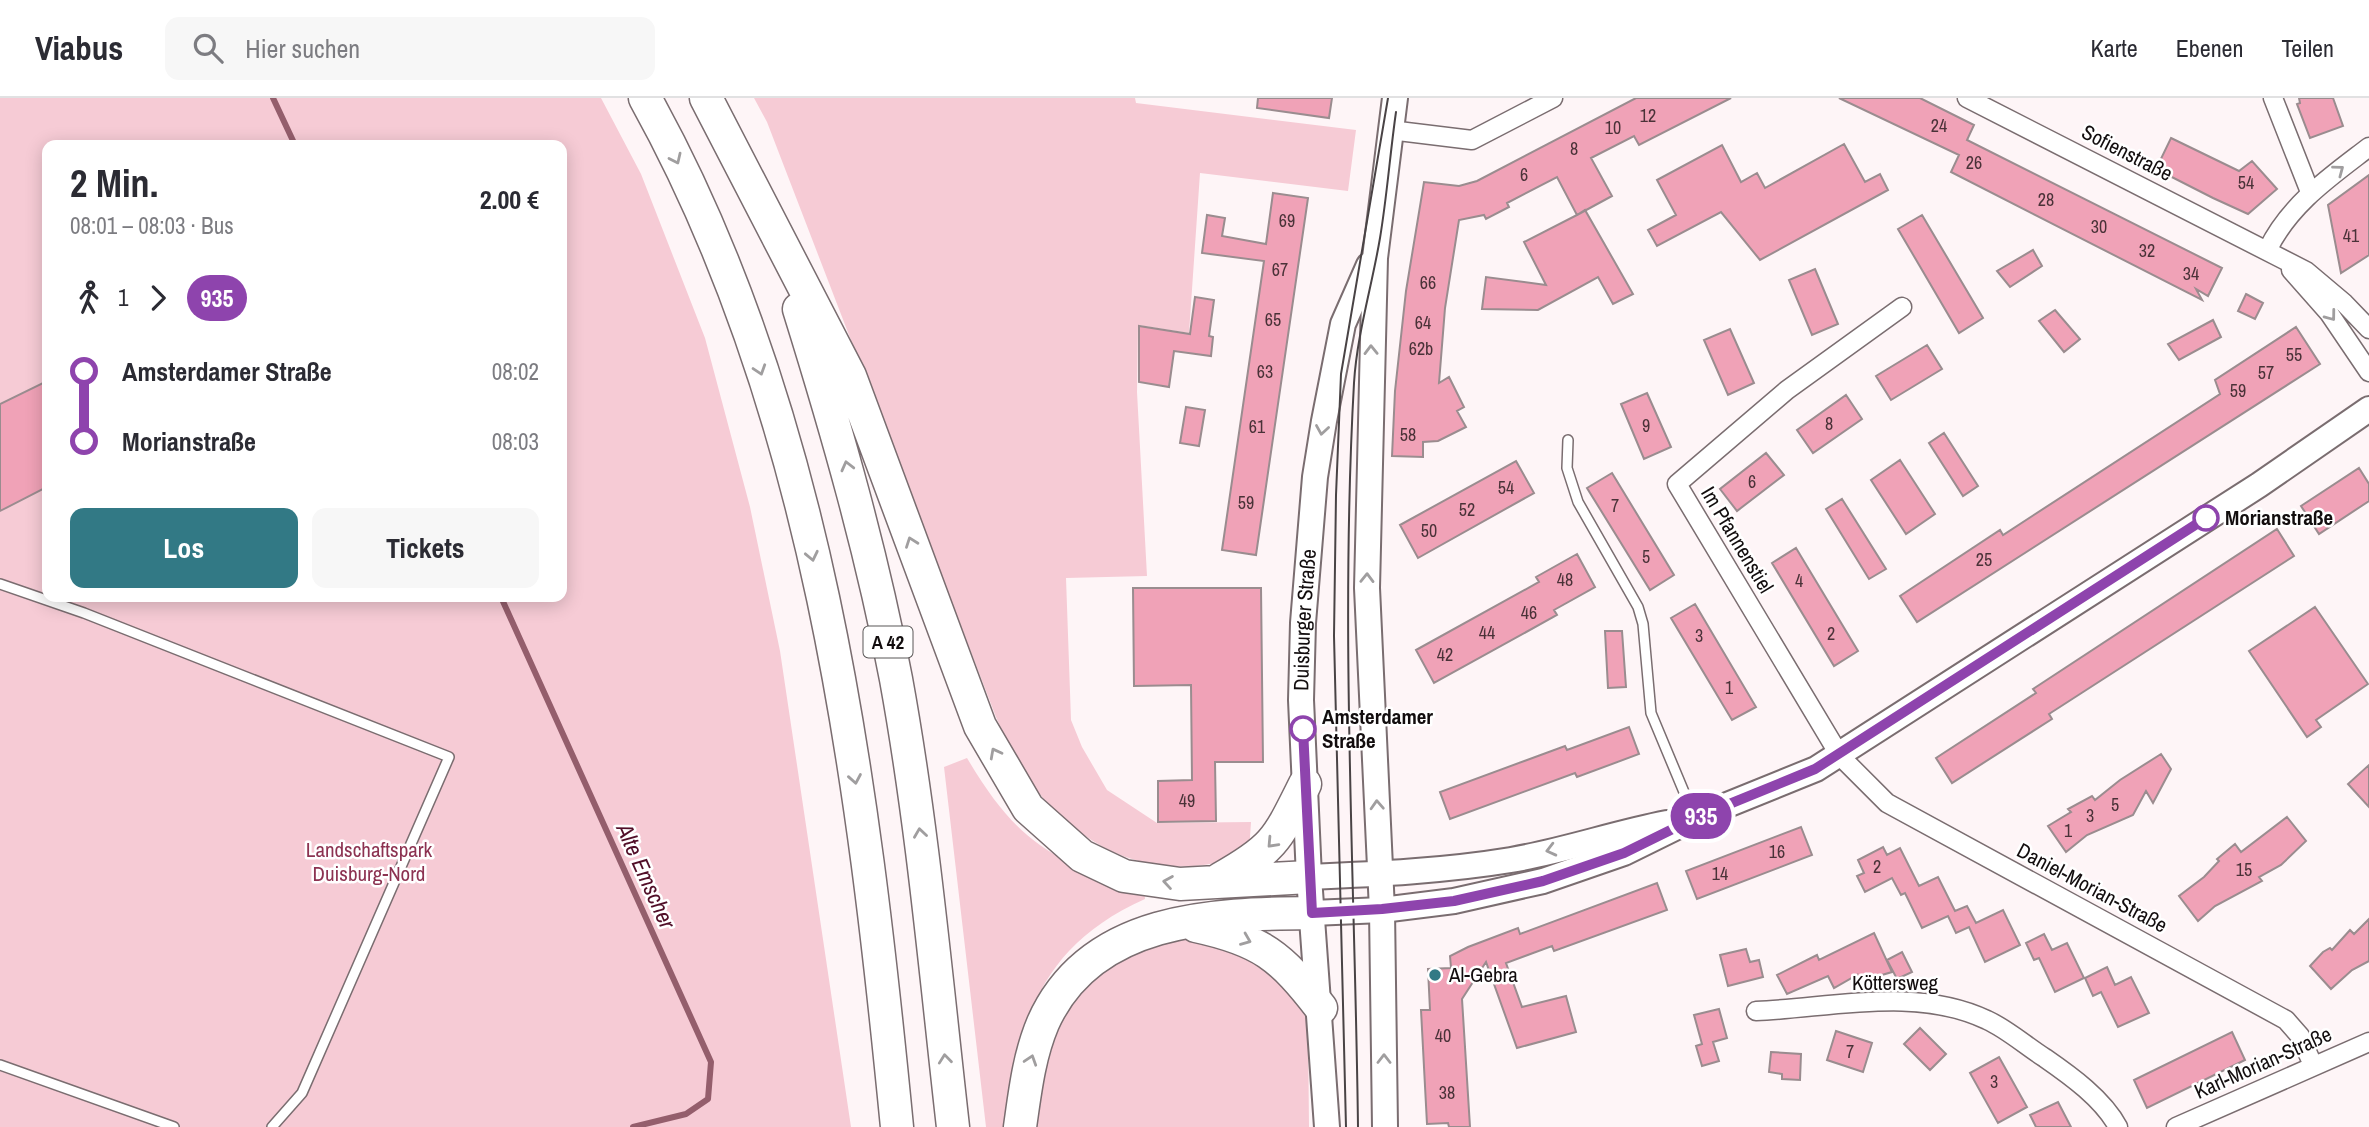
<!DOCTYPE html>
<html lang="de">
<head>
<meta charset="utf-8">
<style>
	:root { --surface:#fff; --page:#f7f7f7; --text:#2b2b33; --muted:#7c7c81; --line:#e1e1e2; --accent:#327985 }
	body { margin:0; font-family:"Archivo Narrow",sans-serif; background:var(--page); color:var(--text); height:100vh; display:flex; flex-direction:column; font-size:26px; white-space:nowrap }
	* { box-sizing:border-box; margin:0 }
	p { font-size:23px; color:var(--muted) }
	.icon { flex:none; width:38px; height:38px; fill:none; stroke:currentColor; stroke-width:2; stroke-linecap:round; stroke-linejoin:round }
	.map { position:relative; flex:1; overflow:hidden }
	.panel { position:absolute; left:42px; top:42px; width:525px; height:462px; display:flex; flex-direction:column; background:var(--surface); border-radius:14px; box-shadow:0 4px 18px #0003 }
	.panel>* { flex:none }
	.badge { padding:0 14px; border-radius:23px; font-size:24px; line-height:46px }
	.map>.badge { position:absolute; translate:-50% -50%; box-shadow:0 0 0 4px #fff }
	.legs { display:flex; align-items:center; gap:10px; height:77px; padding:0 28px; font-size:23px }
	.legs p { margin-inline-start:auto }
	.headline { display:flex; align-items:center; justify-content:space-between; height:119px; padding:0 28px }
	h1 { font-size:38px; font-weight:800; line-height:52px }
	.cta { display:flex; gap:14px; margin-top:auto; padding:14px 28px }
	.cta a { flex:1; height:80px; border-radius:14px; background:var(--accent); color:#fff; font-size:28px; font-weight:800; line-height:80px; text-align:center }
	.cta a+a { background:var(--page); color:var(--text) }
	ul { padding:0 28px; list-style:none }
	li { display:flex; align-items:center; gap:24px; height:70px; font-size:26px }
	li i { display:grid; place-items:center; width:10px; height:100%; margin:0 9px; background:currentColor }
	li i::after { content:''; width:18px; height:18px; margin:-9px; border:5px solid; border-radius:50%; background:var(--surface) }
	li p { margin-inline-start:auto }
	li:first-child i { background:linear-gradient(#0000 50%,currentColor 0) }
	li:last-child i { background:linear-gradient(currentColor 50%,#0000 0) }
	header { display:flex; align-items:center; gap:42px; box-sizing:border-box; height:98px; padding:0 35px; background:var(--surface); border-bottom:2px solid var(--line) }
	header strong { font-size:33px }
	nav { display:flex; gap:38px; margin-inline-start:auto; font-size:24px }
	.search { width:490px; height:63px; background:var(--page); display:flex; align-items:center; gap:18px; box-sizing:border-box; padding:0 24px; border-radius:14px; color:var(--muted); font-size:26px }
	.map>svg:first-child { display:block }
	.green { fill:#f6cbd5; fill-rule:evenodd }
	.lines { fill:none; stroke-linecap:round; stroke-linejoin:round }
	.stream { stroke:#945e6c; stroke-width:6 }
	.building { fill:#f0a2b7; stroke:#9a8c8f; stroke-width:2 }
	.lane-casing { stroke:#7a6d70; stroke-width:12 }
	.street-casing { stroke:#7a6d70; stroke-width:21 }
	.secondary-casing { stroke:#7a6d70; stroke-width:28 }
	.highway-casing { stroke:#7a6d70; stroke-width:35 }
	.lane { stroke:#fff; stroke-width:9 }
	.street { stroke:#fff; stroke-width:18 }
	.secondary { stroke:#fff; stroke-width:24 }
	.highway { stroke:#fff; stroke-width:32 }
	.tram { stroke:#494345; stroke-width:2 }
	.oneway { stroke:#a09e9f }
	.line-1-casing { stroke:#fff; stroke-width:16 }
	.line-1 { stroke:#8e44ad; stroke-width:10 }
	.stop-1-dot { fill:#fff; stroke:#8e44ad; stroke-width:3.5 }
	.poi-dot { fill:#327985; stroke:#fff; stroke-width:2.5 }
	.labels { text-anchor:middle; stroke-width:5; stroke-linejoin:round; paint-order:stroke }
	.number-label { font-size:18px; fill:#4a3238 }
	.shield { fill:#fff; stroke:#595656; stroke-width:2 }
	.shield-label { font-size:19px; font-weight:bold; fill:#120d0e }
	.street-label { font-size:21px; fill:#120d0e; stroke:#fff }
	.stop-label { font-size:21px; font-weight:bold; fill:#120d0e; stroke:#fff; text-anchor:start }
	.park-label { font-size:21px; fill:#8c3251; stroke:#fff }
	.poi-label { font-size:21px; fill:#120d0e; stroke:#fff; text-anchor:start }
	.water-label { font-size:23px; font-style:italic; fill:#510e28; stroke:#fff }
</style>
</head>
<body>
<header>
<strong>Viabus</strong>
<div class="search"><svg class="icon" aria-label="search" viewBox="0 0 24 24"><circle cx="10" cy="10" r="6"/><path d="M15 15l6 6"/></svg>Hier suchen</div>
<nav><a>Karte</a><a>Ebenen</a><a>Teilen</a></nav>
</header>
<div class="map">
<svg width="2369" height="1029" viewBox="0 0 2369 1029">
	<rect width="100%" height="100%" fill="#fef5f7"/>
	<path class="green" d="M 0,0 L 601,0 L 641,76 L 705,240 L 750,409 L 780,553 L 851,1029 L 0,1029 ZM 47,47 L 562,47 L 562,499 L 47,499 Z
		M 754,0 L 1135,0 L 1136,5 L 1356,32 L 1348,93 L 1200,75 L 1189,235 L 1138,227 L 1137,294 L 1147,478 L 1066,480 L 1071,622 L 1082,649 L 1107,692 L 1157,725 L 1251,724 L 1249,755 C 1155,791 1077,752 1022,673 C 1011,657 1004,637 996,619 L 767,24 Z
		M 967,660 C 1017,744 1051,764 1144,790 L 1145,801 C 1040,848 1019,923 1004,1029 L 986,1029 L 944,669 Z
		M 1170,841 L 1209,841 L 1248,852 L 1302,899 L 1308,931 L 1309,1029 L 1035,1029 C 1041,974 1051,911 1096,873 C 1111,860 1150,849 1170,841 Z"/>
	<g class="lines">
		<path class="stream" d="M 273,0 L 295,47
			M 501,499 L 711,964 L 708,1001 L 686,1016 L 633,1029"/>
	</g>
	<path class="building" d="M 1258,0 L 1332,0 L 1329,20 L 1257,10 Z
		M 1636,0 L 1731,0 L 1639,47 L 1634,38 L 1591,60 L 1612,98 L 1577,117 L 1585,112 L 1633,196 L 1613,206 L 1598,179 L 1538,212 L 1482,211 L 1486,179 L 1546,187 L 1524,144 L 1577,117 L 1557,79 L 1507,105 L 1509,109 L 1486,121 L 1484,117 L 1459,122 L 1445,210 L 1439,285 L 1449,279 L 1464,309 L 1457,313 L 1466,329 L 1438,343 L 1423,344 L 1423,359 L 1392,358 L 1395,293 L 1406,193 L 1424,84 L 1459,88 L 1477,83 Z
		M 1839,0 L 1920,0 L 1974,27 L 1967,42 L 2222,170 L 2208,198 L 2196,191 L 2202,202 L 1951,74 L 1959,57 Z
		M 2299,0 L 2333,0 L 2343,28 L 2310,40 L 2297,6 L 2300,5 Z
		M 2171,40 L 2239,73 L 2252,63 L 2277,91 L 2248,116 L 2213,100 L 2156,71 Z
		M 1844,46 L 1865,84 L 1880,76 L 1888,92 L 1760,162 L 1721,114 L 1657,148 L 1648,132 L 1676,117 L 1657,82 L 1722,47 L 1741,84 L 1757,75 L 1765,90 Z
		M 2369,77 L 2369,157 L 2341,175 L 2328,107 Z
		M 1273,95 L 1308,100 L 1256,457 L 1222,452 L 1264,163 L 1202,155 L 1207,117 L 1225,120 L 1222,138 L 1266,146 Z
		M 1922,117 L 1983,220 L 1959,235 L 1898,131 Z
		M 2033,152 L 2042,168 L 2010,189 L 1997,173 Z
		M 1815,171 L 1838,226 L 1812,237 L 1789,182 Z
		M 2246,196 L 2263,205 L 2255,221 L 2238,213 Z
		M 1195,199 L 1214,202 L 1209,238 L 1213,239 L 1211,258 L 1174,253 L 1169,289 L 1139,284 L 1139,228 L 1190,236 Z
		M 2055,212 L 2080,241 L 2064,254 L 2039,223 Z
		M 2213,222 L 2221,239 L 2179,262 L 2168,246 Z
		M 2296,229 L 2320,266 L 1917,524 L 1900,498 L 2000,432 L 2003,437 L 2220,296 L 2215,282 Z
		M 1730,231 L 1754,285 L 1728,297 L 1704,242 Z
		M 1927,247 L 1942,271 L 1891,302 L 1876,278 Z
		M 47,283 L 47,389 L 0,413 L 0,306 Z
		M 1647,295 L 1671,349 L 1644,361 L 1621,306 Z
		M 1846,297 L 1862,321 L 1813,355 L 1797,332 Z
		M 1186,309 L 1205,312 L 1199,348 L 1180,345 Z
		M 1944,335 L 1978,388 L 1963,398 L 1929,345 Z
		M 1766,355 L 1784,377 L 1737,413 L 1720,391 Z
		M 1900,362 L 1935,416 L 1906,436 L 1871,382 Z
		M 1516,363 L 1534,395 L 1418,460 L 1400,427 Z
		M 2359,370 L 2369,386 L 2369,403 L 2319,436 L 2301,408 Z
		M 1612,375 L 1674,477 L 1650,492 L 1587,390 Z
		M 1842,401 L 1886,471 L 1869,481 L 1826,411 Z
		M 2277,431 L 2294,458 L 2049,616 L 2052,621 L 1952,685 L 1936,660 L 2036,595 L 2033,591 Z
		M 1796,450 L 1858,553 L 1834,568 L 1772,465 Z
		M 1577,456 L 1595,489 L 1554,512 L 1557,517 L 1434,585 L 1416,552 L 1539,484 L 1536,479 Z
		M 1133,490 L 1261,490 L 1263,664 L 1215,664 L 1216,723 L 1158,724 L 1158,683 L 1192,682 L 1191,587 L 1134,588 Z
		M 1695,506 L 1756,609 L 1732,622 L 1671,520 Z
		M 2315,509 L 2368,586 L 2316,622 L 2321,629 L 2307,639 L 2249,553 Z
		M 1605,533 L 1622,533 L 1626,589 L 1608,590 Z
		M 1629,629 L 1639,656 L 1577,679 L 1575,675 L 1450,721 L 1440,694 L 1565,648 L 1567,652 Z
		M 2161,656 L 2171,671 L 2153,705 L 2146,693 L 2133,717 L 2087,737 L 2066,754 L 2048,728 L 2071,714 L 2068,711 L 2092,698 L 2095,702 L 2120,682 Z
		M 2369,667 L 2369,709 L 2348,686 Z
		M 2287,719 L 2306,743 L 2281,767 L 2259,779 L 2262,783 L 2215,808 L 2198,823 L 2179,798 L 2204,779 L 2219,763 L 2217,761 L 2235,746 L 2241,754 Z
		M 1801,729 L 1812,757 L 1697,801 L 1686,773 Z
		M 1883,749 L 1887,757 L 1900,750 L 1919,788 L 1938,779 L 1955,813 L 1967,808 L 1976,825 L 2003,812 L 2020,847 L 1985,864 L 1969,829 L 1956,835 L 1948,818 L 1922,830 L 1905,795 L 1901,797 L 1892,780 L 1865,794 L 1857,778 L 1864,775 L 1858,762 Z
		M 1657,785 L 1667,812 L 1554,853 L 1552,848 L 1506,865 L 1522,909 L 1566,898 L 1576,934 L 1517,950 L 1486,864 L 1462,901 L 1470,1029 L 1449,1029 L 1448,1025 L 1427,1026 L 1421,912 L 1430,912 L 1428,871 L 1451,870 L 1450,858 L 1468,849 L 1518,830 L 1520,836 Z
		M 2369,821 L 2369,863 L 2352,872 L 2331,891 L 2310,868 L 2323,854 L 2330,850 L 2332,852 L 2350,832 L 2354,836 Z
		M 1874,835 L 1892,874 L 1868,881 L 1866,877 L 1856,882 L 1857,877 L 1834,890 L 1828,878 L 1787,896 L 1777,877 L 1817,857 L 1819,862 Z
		M 2044,836 L 2052,852 L 2067,845 L 2084,880 L 2055,894 L 2039,860 L 2034,862 L 2026,845 Z
		M 1746,851 L 1750,864 L 1759,862 L 1763,879 L 1728,888 L 1720,857 Z
		M 1902,854 L 1912,874 L 1897,881 L 1887,862 Z
		M 2107,869 L 2115,887 L 2131,879 L 2149,915 L 2118,929 L 2101,894 L 2093,898 L 2085,880 Z
		M 1719,911 L 1727,940 L 1713,944 L 1719,963 L 1702,968 L 1696,948 L 1702,946 L 1694,917 Z
		M 1920,930 L 1946,956 L 1930,972 L 1904,946 Z
		M 1836,933 L 1872,945 L 1863,974 L 1827,962 Z
		M 2232,934 L 2245,962 L 2147,1010 L 2134,982 Z
		M 1771,954 L 1801,956 L 1800,982 L 1782,981 L 1782,976 L 1769,974 Z
		M 1999,959 L 2027,1009 L 1998,1025 L 1970,975 Z
		M 2058,1004 L 2071,1029 L 2036,1029 L 2030,1017 Z"/>
	<g class="lines">
		<g class="lane-casing">
			<path id="lane" d="M 1568,342 L 1567,370 L 1578,404 L 1638,509 L 1643,526 L 1651,615 L 1694,718
				M 0,486 L 84,515 L 449,659 L 302,995 L 272,1029
				M 0,967 L 174,1029"/>
		</g>
		<g class="street-casing">
			<path id="street" d="M 1967,0 L 2306,173 L 2344,205 L 2369,231
				M 2273,0 L 2310,94
				M 1390,32 L 1472,42 L 1553,0
				M 2268,151 C 2290,106 2330,79 2369,49
				M 2291,172 L 2329,215 L 2369,274
				M 1902,209 L 1787,292 L 1677,386 L 1840,658 L 1887,705 L 2286,922 L 2300,938 L 2313,967
				M 1756,913 C 1831,910 1916,888 1987,922 C 2007,931 2026,948 2045,960 C 2071,978 2103,1001 2118,1029
				M 2176,1029 L 2369,944"/>
		</g>
		<g class="secondary-casing">
			<g id="secondary">
				<path d="M 1309,779 C 1377,776 1444,773 1511,762 C 1564,753 1615,735 1667,725"/>
				<path d="M 1312,815 L 1382,812 L 1454,803 L 1543,783 L 1624,755 L 1695,720 L 1816,671 L 2259,387 L 2369,311"/>
				<path id="s1" d="M 1327,1029 L 1309,779 L 1301,602 L 1303,525 L 1315,379 L 1324,323 L 1343,226 L 1369,167"/>
				<path d="M 1385,1029 L 1382,812 L 1367,490 L 1375,160 L 1395,0"/>
			</g>
		</g>
		<g class="highway-casing">
			<path id="highway" d="M 645,0 C 818,311 863,680 897,1029
				M 706,0 L 850,278 L 980,628 L 1028,710 L 1082,758 L 1124,778 L 1180,786 L 1309,779
				M 799,211 C 837,333 872,455 896,581 C 923,729 936,880 953,1029
				M 1220,781 C 1275,750 1277,742 1305,686
				M 1196,828 C 1261,842 1281,858 1321,910
				M 1020,1029 C 1025,994 1029,958 1043,925 C 1090,819 1213,816 1312,815"/>
		</g>
		<use href="#lane" class="lane"/>
		<use href="#street" class="street"/>
		<use href="#secondary" class="secondary"/>
		<use href="#highway" class="highway"/>
		<path class="tram" d="M 1346,1029 L 1334,538 L 1336,397 L 1341,276 L 1388,0
			M 1358,1029 C 1355,781 1340,533 1354,285 C 1357,236 1372,188 1380,140 C 1387,98 1390,56 1396,14"/>
	</g>
	<defs><path id="oneway-chevron" d="M-2-3.5L2.5 0L-2 3.5" fill="none" stroke-width="1.6" stroke-linecap="round" stroke-linejoin="round" transform="scale(1.75)"/></defs>
	<g class="oneway">
		<use href="#oneway-chevron" transform="translate(676 61) rotate(65)"/>
		<use href="#oneway-chevron" transform="translate(2339 72) rotate(-37)"/>
		<use href="#oneway-chevron" transform="translate(2331 218) rotate(53)"/>
		<use href="#oneway-chevron" transform="translate(1371 252) rotate(-91)"/>
		<use href="#oneway-chevron" transform="translate(760 272) rotate(72)"/>
		<use href="#oneway-chevron" transform="translate(1322 332) rotate(99)"/>
		<use href="#oneway-chevron" transform="translate(847 368) rotate(-104)"/>
		<use href="#oneway-chevron" transform="translate(911 444) rotate(-110)"/>
		<use href="#oneway-chevron" transform="translate(812 458) rotate(78)"/>
		<use href="#oneway-chevron" transform="translate(1367 480) rotate(-89)"/>
		<use href="#oneway-chevron" transform="translate(995 655) rotate(-118)"/>
		<use href="#oneway-chevron" transform="translate(855 681) rotate(80)"/>
		<use href="#oneway-chevron" transform="translate(1377 707) rotate(-93)"/>
		<use href="#oneway-chevron" transform="translate(920 735) rotate(-98)"/>
		<use href="#oneway-chevron" transform="translate(1272 745) rotate(133)"/>
		<use href="#oneway-chevron" transform="translate(1551 752) rotate(166)"/>
		<use href="#oneway-chevron" transform="translate(1168 784) rotate(-171)"/>
		<use href="#oneway-chevron" transform="translate(1246 842) rotate(22)"/>
		<use href="#oneway-chevron" transform="translate(945 961) rotate(-96)"/>
		<use href="#oneway-chevron" transform="translate(1384 961) rotate(-90)"/>
		<use href="#oneway-chevron" transform="translate(1031 962) rotate(-72)"/>
	</g>
	<g class="lines">
		<g class="line-1-casing">
			<path id="line-1" d="M 1303,631 L 1312,815 L 1382,811 L 1454,803 L 1543,783 L 1624,755 L 1695,720 L 1815,671 L 2206,420"/>
		</g>
		<use href="#line-1" class="line-1"/>
	</g>
	<g class="stop-1-dot">
		<circle cx="2206" cy="420" r="12"/>
		<circle cx="1303" cy="631" r="12"/>
	</g>
	<circle class="poi-dot" cx="1435" cy="877" r="7"/>
	<g class="labels">
		<g class="number-label">
			<text x="1648" y="24">12</text>
			<text x="1939" y="34">24</text>
			<text x="1613" y="36">10</text>
			<text x="1574" y="57">8</text>
			<text x="1974" y="71">26</text>
			<text x="1524" y="83">6</text>
			<text x="2246" y="91">54</text>
			<text x="2046" y="108">28</text>
			<text x="1287" y="129">69</text>
			<text x="2099" y="135">30</text>
			<text x="2351" y="144">41</text>
			<text x="2147" y="159">32</text>
			<text x="1280" y="178">67</text>
			<text x="2191" y="182">34</text>
			<text x="1428" y="191">66</text>
			<text x="1273" y="228">65</text>
			<text x="1423" y="231">64</text>
			<text x="1421" y="257">62b</text>
			<text x="2294" y="263">55</text>
			<text x="1265" y="280">63</text>
			<text x="2266" y="281">57</text>
			<text x="2238" y="299">59</text>
			<text x="1829" y="332">8</text>
			<text x="1646" y="334">9</text>
			<text x="1257" y="335">61</text>
			<text x="1408" y="343">58</text>
			<text x="1752" y="390">6</text>
			<text x="1506" y="396">54</text>
			<text x="1246" y="411">59</text>
			<text x="1615" y="414">7</text>
			<text x="1467" y="418">52</text>
			<text x="1429" y="439">50</text>
			<text x="1646" y="465">5</text>
			<text x="1984" y="468">25</text>
			<text x="1565" y="488">48</text>
			<text x="1799" y="489">4</text>
			<text x="1529" y="521">46</text>
			<text x="1487" y="541">44</text>
			<text x="1831" y="542">2</text>
			<text x="1699" y="544">3</text>
			<text x="1445" y="563">42</text>
			<text x="1729" y="596">1</text>
			<text x="1187" y="709">49</text>
			<text x="2115" y="713">5</text>
			<text x="2090" y="724">3</text>
			<text x="2068" y="739">1</text>
			<text x="1777" y="760">16</text>
			<text x="1877" y="775">2</text>
			<text x="2244" y="778">15</text>
			<text x="1720" y="782">14</text>
			<text x="1443" y="944">40</text>
			<text x="1850" y="960">7</text>
			<text x="1994" y="990">3</text>
			<text x="1447" y="1001">38</text>
		</g>
		<rect class="shield" x="863.5" y="528.5" width="49" height="31" rx="5"/>
		<g class="shield-label">
			<text x="888" y="551">A 42</text>
		</g>
		<g class="street-label">
			<text transform="translate(2127 55) rotate(27)" y="7">Sofienstraße</text>
			<text transform="translate(1737 442) rotate(59)" y="7">Im Pfannenstiel</text>
			<text dy="7" stroke="none"><textPath href="#s1" startOffset="508">Duisburger Straße</textPath></text>
			<text transform="translate(2092 790) rotate(28)" y="7">Daniel-Morian-Straße</text>
			<text x="1895" y="892">Köttersweg</text>
			<text transform="translate(2263 965) rotate(-24)" y="7">Karl-Morian-Straße</text>
		</g>
		<g class="stop-label">
			<text x="2225" y="427">Morianstraße</text>
			<text x="1322" y="626">Amsterdamer<tspan x="1322" dy="24">Straße</tspan></text>
		</g>
		<g class="park-label">
			<text x="369" y="759">Landschaftspark<tspan x="369" dy="24">Duisburg-Nord</tspan></text>
		</g>
		<g class="poi-label">
			<text x="1449" y="884">Al-Gebra</text>
		</g>
		<g class="water-label">
			<text transform="translate(646 778) rotate(66)" y="8">Alte Emscher</text>
		</g>
	</g>
</svg>
<b class="badge" style="left:1701px;top:718px;background:#8e44ad;color:#fff">935</b>
<section class="panel">
<div class="headline"><div><h1>2 Min.</h1><p>08:01 – 08:03 · Bus</p></div><b>2.00 €</b></div>
<div class="legs"><svg class="icon" aria-label="walk" viewBox="0 0 24 24"><circle cx="13" cy="4" r="2"/><path d="M13 8l-2 6 4 7M11 14l-3 7M7 12l3-4h3l4 4"/></svg>1<svg class="icon" aria-label="forward" viewBox="0 0 24 24"><path d="M9 5l7 7-7 7"/></svg><b class="badge" style="background:#8e44ad;color:#fff">935</b></div>
<ul>
<li><i style="color:#8e44ad"></i><b>Amsterdamer Straße</b><p>08:02</p></li>
<li><i style="color:#8e44ad"></i><b>Morianstraße</b><p>08:03</p></li>
</ul>
<div class="cta"><a>Los</a><a>Tickets</a></div>
</section>
</div>
</body>
</html>
